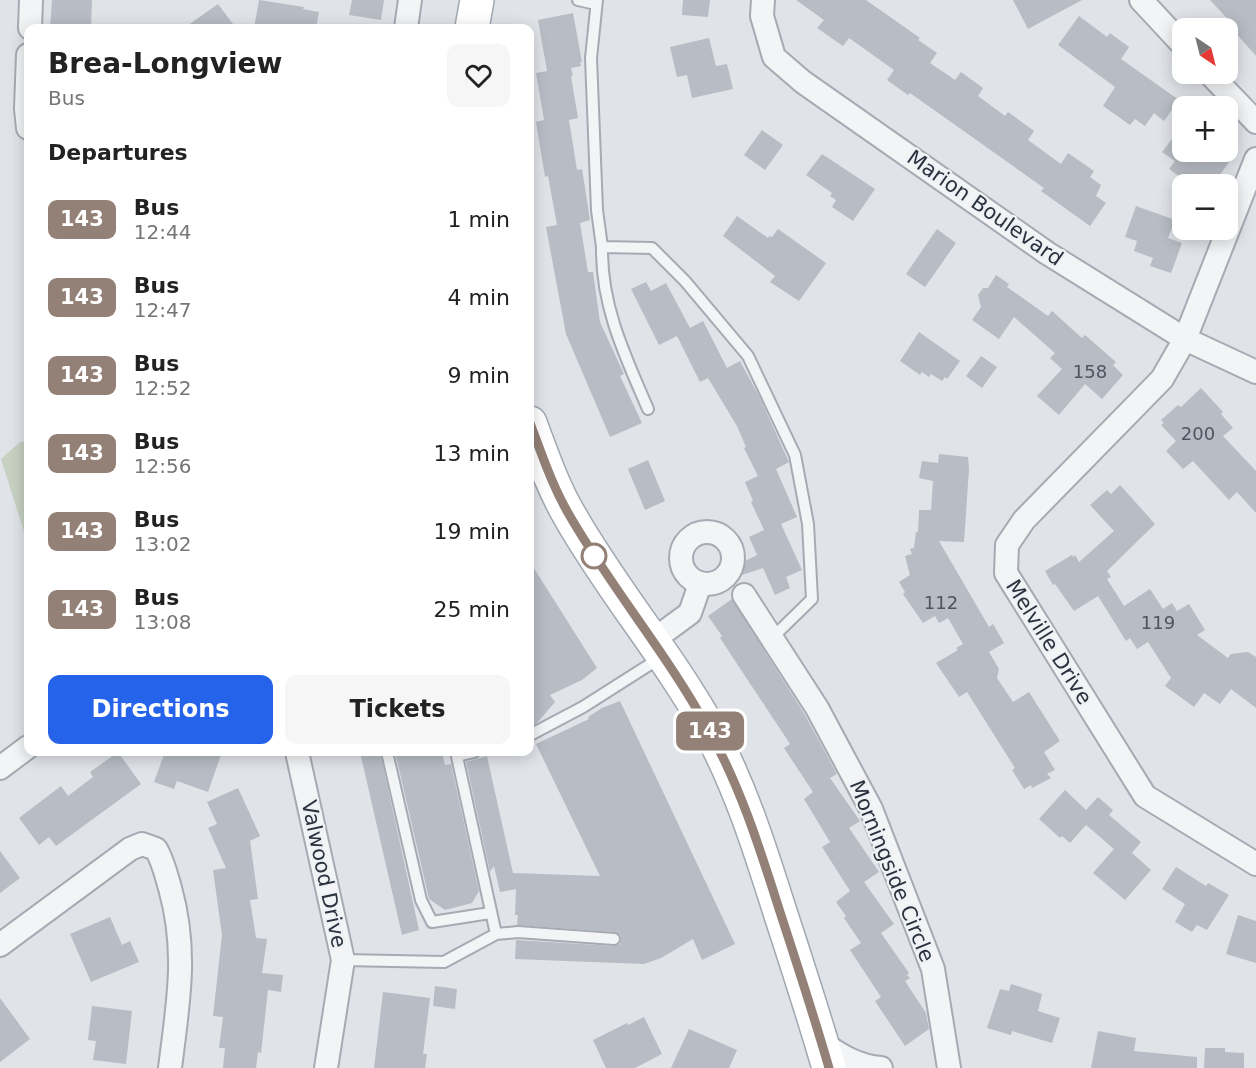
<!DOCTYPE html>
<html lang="en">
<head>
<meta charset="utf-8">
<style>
	:root { --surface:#fff; --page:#f6f6f6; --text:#222; --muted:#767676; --accent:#2563eb }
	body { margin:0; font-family:"DejaVu Sans",sans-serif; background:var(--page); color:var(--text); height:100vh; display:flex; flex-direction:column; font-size:22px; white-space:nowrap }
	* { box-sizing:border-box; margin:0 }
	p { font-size:20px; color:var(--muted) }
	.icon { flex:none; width:33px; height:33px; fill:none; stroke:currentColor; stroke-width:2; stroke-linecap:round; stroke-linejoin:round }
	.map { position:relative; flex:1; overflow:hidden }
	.side { position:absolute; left:24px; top:24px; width:510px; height:732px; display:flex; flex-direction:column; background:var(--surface); border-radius:12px; box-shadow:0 3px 15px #0003 }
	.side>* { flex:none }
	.badge { padding:0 12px; border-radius:9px; font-size:21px; line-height:39px }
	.needle { width:39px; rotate:145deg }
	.buttons { position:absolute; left:1172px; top:18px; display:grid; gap:12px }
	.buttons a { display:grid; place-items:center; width:66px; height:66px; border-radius:12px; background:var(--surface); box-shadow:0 3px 15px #0003; font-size:30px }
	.map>.badge { position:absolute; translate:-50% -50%; box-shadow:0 0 0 3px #fff }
	h2 { padding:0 24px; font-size:22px; line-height:54px }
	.round { display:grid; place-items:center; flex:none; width:63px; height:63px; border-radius:12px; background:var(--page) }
	.summary { display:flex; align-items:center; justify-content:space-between; height:102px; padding:0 24px }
	h1 { font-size:28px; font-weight:700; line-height:45px }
	.cta { display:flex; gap:12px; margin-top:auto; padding:12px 24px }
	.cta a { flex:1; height:69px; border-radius:12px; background:var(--accent); color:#fff; font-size:24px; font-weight:700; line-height:69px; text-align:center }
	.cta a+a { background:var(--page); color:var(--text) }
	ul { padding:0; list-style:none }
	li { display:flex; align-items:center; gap:18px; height:78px; padding:0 24px }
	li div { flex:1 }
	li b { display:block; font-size:22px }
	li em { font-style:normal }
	li .badge { min-width:66px; font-weight:700; text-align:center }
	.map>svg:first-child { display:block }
	.green { fill:#c6d1c2 }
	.building { fill:#b8bcc4 }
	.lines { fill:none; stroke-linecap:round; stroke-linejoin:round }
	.service-casing { stroke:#a6aab2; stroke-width:14 }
	.minor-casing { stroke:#a6aab2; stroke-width:26 }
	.primary-casing { stroke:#a0a8b2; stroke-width:36 }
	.service { stroke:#f2f4f6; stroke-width:10 }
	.minor { stroke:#f2f4f6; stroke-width:22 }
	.primary { stroke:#fff; stroke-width:33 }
	.line-casing { stroke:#fff; stroke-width:14 }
	.line { stroke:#938177; stroke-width:9 }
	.stop-dot { fill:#fff; stroke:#938177; stroke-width:3 }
	.labels { text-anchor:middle; stroke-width:4.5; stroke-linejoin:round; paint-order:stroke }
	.number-label { font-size:18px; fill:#4e5460 }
	.street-label { font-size:21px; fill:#2a313e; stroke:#eff2f5 }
</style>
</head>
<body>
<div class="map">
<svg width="1256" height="1068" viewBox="0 0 1256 1068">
	<rect width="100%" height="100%" fill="#e0e3e8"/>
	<path class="green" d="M 28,441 L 28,544 L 1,459 L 20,442 Z"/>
	<path class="building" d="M 52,0 L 92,0 L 91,28 L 50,28 Z
		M 259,0 L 304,7 L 303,9 L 319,12 L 316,28 L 254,28 Z
		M 352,0 L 384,0 L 381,20 L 349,15 Z
		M 683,0 L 710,0 L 708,17 L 682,15 Z
		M 796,0 L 866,0 L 920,38 L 918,40 L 937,53 L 930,63 L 955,80 L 961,72 L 983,88 L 978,96 L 1005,116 L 1008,112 L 1034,131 L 1028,140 L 1061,164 L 1068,153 L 1094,171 L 1090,177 L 1101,185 L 1096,196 L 1106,203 L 1090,226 L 1041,191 L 1044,188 L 910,93 L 908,95 L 887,80 L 894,70 L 849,38 L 843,46 L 817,28 L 824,20 Z
		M 1013,0 L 1082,0 L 1028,29 Z
		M 1210,0 L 1256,0 L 1256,56 L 1234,31 L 1237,29 Z
		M 218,4 L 236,28 L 184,28 Z
		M 573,13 L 582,62 L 580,62 L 581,66 L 571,68 L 573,76 L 571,76 L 578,118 L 569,120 L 577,170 L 582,169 L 590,220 L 580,223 L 588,272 L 593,272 L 600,322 L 624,374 L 620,376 L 642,423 L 610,437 L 566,334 L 546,227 L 557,225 L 548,176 L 545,177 L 536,122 L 544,120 L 536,73 L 547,71 L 538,20 Z
		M 1079,16 L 1107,37 L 1110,33 L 1129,47 L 1121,59 L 1179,100 L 1164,121 L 1154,113 L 1145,126 L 1135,119 L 1130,125 L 1103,106 L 1115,87 L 1058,45 Z
		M 709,38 L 716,66 L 727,64 L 733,89 L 692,98 L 687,75 L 677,77 L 670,47 Z
		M 1182,126 L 1182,152 L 1216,152 L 1230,161 L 1213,184 L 1190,184 L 1169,169 L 1175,161 L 1162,152 Z
		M 762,130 L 783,145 L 765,170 L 744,155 Z
		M 822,154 L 875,189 L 853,221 L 832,207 L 836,200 L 830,196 L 832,193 L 806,175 Z
		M 1136,206 L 1175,220 L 1168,238 L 1182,243 L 1171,273 L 1150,266 L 1153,258 L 1134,251 L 1137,241 L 1125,237 Z
		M 737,216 L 768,238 L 769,236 L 772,237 L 778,229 L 826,263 L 799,301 L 770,282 L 775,276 L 723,236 Z
		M 937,229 L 956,243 L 925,287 L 906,274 Z
		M 996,275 L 1009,284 L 1007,287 L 1048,316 L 1052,311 L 1082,338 L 1085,335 L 1116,362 L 1113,365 L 1123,375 L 1102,399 L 1085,384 L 1059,415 L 1037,396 L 1062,369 L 1050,358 L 1055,353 L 1014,317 L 999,339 L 972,320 L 981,307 L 978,295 L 983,288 L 988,288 Z
		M 646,282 L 651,291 L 666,283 L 690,328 L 703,321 L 727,368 L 740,361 L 760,398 L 789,462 L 776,469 L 797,517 L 781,524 L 802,570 L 786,577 L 790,588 L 775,595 L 763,568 L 733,578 L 729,569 L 757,555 L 749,537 L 764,530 L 751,502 L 753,501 L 745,482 L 758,476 L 744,448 L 746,447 L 737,426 L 708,378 L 700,382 L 677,336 L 659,345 L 631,289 Z
		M 919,332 L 960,361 L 947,379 L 945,377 L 942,381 L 931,374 L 929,377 L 922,372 L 920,375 L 900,361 Z
		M 981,356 L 997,367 L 982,388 L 966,376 Z
		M 1201,388 L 1223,412 L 1221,414 L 1233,428 L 1223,436 L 1256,471 L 1256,513 L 1237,492 L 1229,500 L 1193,461 L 1183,469 L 1166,451 L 1176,441 L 1161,425 L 1164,423 L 1161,420 L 1178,405 L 1181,407 Z
		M 939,454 L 968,457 L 969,469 L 964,542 L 939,541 L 989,627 L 993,624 L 1004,643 L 989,652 L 999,669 L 997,678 L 1013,702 L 1029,692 L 1060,741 L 1044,752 L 1055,770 L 1047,774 L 1051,778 L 1032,788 L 1031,785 L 1024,789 L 1012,770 L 1015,768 L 967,692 L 959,697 L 936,663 L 958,650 L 956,648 L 963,644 L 948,618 L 939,623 L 935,616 L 923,623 L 903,594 L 905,592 L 899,582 L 910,575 L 905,556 L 912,554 L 910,549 L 914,548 L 916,532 L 918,532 L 919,510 L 931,510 L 933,481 L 919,478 L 922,461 L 938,463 Z
		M 648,460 L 665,501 L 645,510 L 628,469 Z
		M 1120,485 L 1155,524 L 1107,571 L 1111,577 L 1107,579 L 1124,606 L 1150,589 L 1163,609 L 1172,603 L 1177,611 L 1189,604 L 1205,630 L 1197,635 L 1228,658 L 1231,654 L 1248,652 L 1256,657 L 1256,708 L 1231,689 L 1220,704 L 1204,693 L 1194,707 L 1165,686 L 1171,678 L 1148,642 L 1137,649 L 1130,638 L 1126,641 L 1098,596 L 1074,611 L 1055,584 L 1053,585 L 1045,571 L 1072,555 L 1073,557 L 1075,555 L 1079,562 L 1114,531 L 1090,505 L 1107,490 L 1111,494 Z
		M 530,562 L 597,668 L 582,680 L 550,695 L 555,702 L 537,723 L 530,727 Z
		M 732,599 L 805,715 L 837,774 L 830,778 L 860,821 L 849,828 L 879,872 L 864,882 L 894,924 L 881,933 L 909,973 L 907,975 L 910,978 L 905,981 L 926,1013 L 929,1029 L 905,1046 L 875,1001 L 881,997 L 850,950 L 861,943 L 844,918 L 846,916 L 836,902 L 850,891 L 822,847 L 830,842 L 804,799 L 813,792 L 784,748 L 790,744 L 720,638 L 722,636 L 708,616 Z
		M 620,701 L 735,944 L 702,960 L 693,939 L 661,958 L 644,964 L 515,959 L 516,940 L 613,946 L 620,944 L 621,936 L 615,932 L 517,925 L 518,915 L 515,915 L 516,889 L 500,892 L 494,866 L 490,872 L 466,762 L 487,756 L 513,873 L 600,876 L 536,744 L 589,719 L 588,717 L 602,708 Z
		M 118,752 L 141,784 L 56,846 L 49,837 L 39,845 L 19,818 L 61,786 L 68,796 L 93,777 L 90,772 Z
		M 165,752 L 222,752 L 208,792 L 177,781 L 174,789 L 154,782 Z
		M 360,752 L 380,752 L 419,930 L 402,935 Z
		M 395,752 L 442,752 L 445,765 L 451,764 L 479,891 L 472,903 L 445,910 L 429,899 Z
		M 238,788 L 260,836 L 250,841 L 258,899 L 250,900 L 256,938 L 267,939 L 262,973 L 283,975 L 281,992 L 268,990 L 261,1053 L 258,1052 L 256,1068 L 223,1068 L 225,1048 L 219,1048 L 223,1017 L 213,1016 L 222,935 L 213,870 L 226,868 L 208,828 L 217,824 L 207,802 Z
		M 1065,790 L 1086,810 L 1098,797 L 1113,810 L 1109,815 L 1141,842 L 1132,853 L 1151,870 L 1125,900 L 1093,873 L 1114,849 L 1086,825 L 1070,843 L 1062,836 L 1060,838 L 1039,819 Z
		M 0,851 L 20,878 L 0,893 Z
		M 1176,867 L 1206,886 L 1208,883 L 1229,895 L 1207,930 L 1197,925 L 1192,932 L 1175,922 L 1185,904 L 1162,889 Z
		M 1238,915 L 1256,921 L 1256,963 L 1226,954 Z
		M 110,917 L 122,945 L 130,941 L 139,962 L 91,982 L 70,934 Z
		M 1011,984 L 1042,994 L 1038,1011 L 1060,1018 L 1052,1043 L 1012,1031 L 1011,1035 L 987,1028 L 1000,989 L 1009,991 Z
		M 435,986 L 457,989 L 455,1009 L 433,1006 Z
		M 383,992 L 430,998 L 423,1054 L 427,1054 L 425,1068 L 374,1068 Z
		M 0,998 L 30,1039 L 0,1062 Z
		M 92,1006 L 132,1011 L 126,1064 L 93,1060 L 96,1041 L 88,1040 Z
		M 644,1017 L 662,1054 L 635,1068 L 606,1068 L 593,1040 L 627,1023 L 628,1025 Z
		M 689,1029 L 737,1050 L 729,1068 L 671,1068 Z
		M 1098,1031 L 1136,1038 L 1134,1051 L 1197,1057 L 1197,1068 L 1091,1068 Z
		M 1205,1048 L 1225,1048 L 1225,1052 L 1244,1053 L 1244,1068 L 1204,1068 Z"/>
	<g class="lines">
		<g class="service-casing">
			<path id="service" d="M 578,0 L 596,4
				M 597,0 L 591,58 L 597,210 L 602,247 L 652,248 L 685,281 L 748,356 L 795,455 L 808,524 L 812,599 L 772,638
				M 602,247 C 601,306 625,356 648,409
				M 530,735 L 583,707 L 660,658
				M 387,752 L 421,900 L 432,922 L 490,913
				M 456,752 L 496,934
				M 457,756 L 474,752
				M 343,960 L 444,962 L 496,934 L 518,932 L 614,939"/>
		</g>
		<g class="minor-casing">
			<path id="minor" d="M 763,0 L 762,16 L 774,57 L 803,82 L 1047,253 L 1185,339 L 1256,372
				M 1141,0 L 1182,44
				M 30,28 L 31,0
				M 406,28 L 410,0
				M 28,55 L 26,109 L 28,128
				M 1210,74 L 1256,122
				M 1256,159 L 1185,339 L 1162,379 L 1024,520 L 1007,545 L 1006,573 L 1145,796 L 1256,864
				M681 558a26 26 0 1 1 52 0a26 26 0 1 1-52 0Z
				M 744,595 L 817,708 L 871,809 L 933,969 L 949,1068
				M 652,641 L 690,613 L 700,584
				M 297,752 L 343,960 L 326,1068
				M 0,768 L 28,747
				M 0,945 L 130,849 L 142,844 L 156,849 C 163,861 166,874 170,888 C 188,952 178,1003 170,1068
				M 821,1042 C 840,1055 857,1066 881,1068"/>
		</g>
		<g class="primary-casing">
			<path id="primary" d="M 472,28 L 477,0
				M 530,423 C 542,455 553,488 571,518 C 612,590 667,654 708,727 C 740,785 760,849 780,912 C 797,964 814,1016 829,1068"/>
		</g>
		<use href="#service" class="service"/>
		<use href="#minor" class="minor"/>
		<use href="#primary" class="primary"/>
	</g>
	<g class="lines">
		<g class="line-casing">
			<path id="line" d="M 530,423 C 542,455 553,488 571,518 C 613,590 667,654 707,727 C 740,785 760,849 780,912 C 797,964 814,1016 829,1068"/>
		</g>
		<use href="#line" class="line"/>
	</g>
	<circle class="stop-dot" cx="594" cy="556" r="12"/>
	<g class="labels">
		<g class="number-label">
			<text x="1090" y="378">158</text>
			<text x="1198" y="440">200</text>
			<text x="941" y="609">112</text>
			<text x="1158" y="629">119</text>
		</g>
		<g class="street-label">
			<text transform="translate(985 208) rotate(35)" y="7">Marion Boulevard</text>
			<text transform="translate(1049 642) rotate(58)" y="7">Melville Drive</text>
			<text transform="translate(892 871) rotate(68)" y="7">Morningside Circle</text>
			<text transform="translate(324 874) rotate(78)" y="7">Valwood Drive</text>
		</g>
	</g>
</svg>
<div class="buttons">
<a><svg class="needle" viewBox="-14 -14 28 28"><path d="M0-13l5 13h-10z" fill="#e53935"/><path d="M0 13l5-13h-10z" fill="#767676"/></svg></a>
<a>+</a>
<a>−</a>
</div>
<b class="badge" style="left:710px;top:731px;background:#938177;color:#fff">143</b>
<section class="side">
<div class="summary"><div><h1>Brea-Longview</h1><p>Bus</p></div><a class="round"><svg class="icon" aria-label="heart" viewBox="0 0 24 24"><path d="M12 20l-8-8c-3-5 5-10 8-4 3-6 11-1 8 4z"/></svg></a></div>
<h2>Departures</h2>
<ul>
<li><span class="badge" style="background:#938177;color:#fff">143</span><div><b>Bus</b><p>12:44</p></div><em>1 min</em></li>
<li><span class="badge" style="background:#938177;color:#fff">143</span><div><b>Bus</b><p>12:47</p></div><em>4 min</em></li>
<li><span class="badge" style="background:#938177;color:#fff">143</span><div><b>Bus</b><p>12:52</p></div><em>9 min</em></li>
<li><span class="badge" style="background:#938177;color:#fff">143</span><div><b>Bus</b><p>12:56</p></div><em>13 min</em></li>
<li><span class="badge" style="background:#938177;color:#fff">143</span><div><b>Bus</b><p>13:02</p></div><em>19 min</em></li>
<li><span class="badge" style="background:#938177;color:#fff">143</span><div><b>Bus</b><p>13:08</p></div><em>25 min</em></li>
</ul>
<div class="cta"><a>Directions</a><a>Tickets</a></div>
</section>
</div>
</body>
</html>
